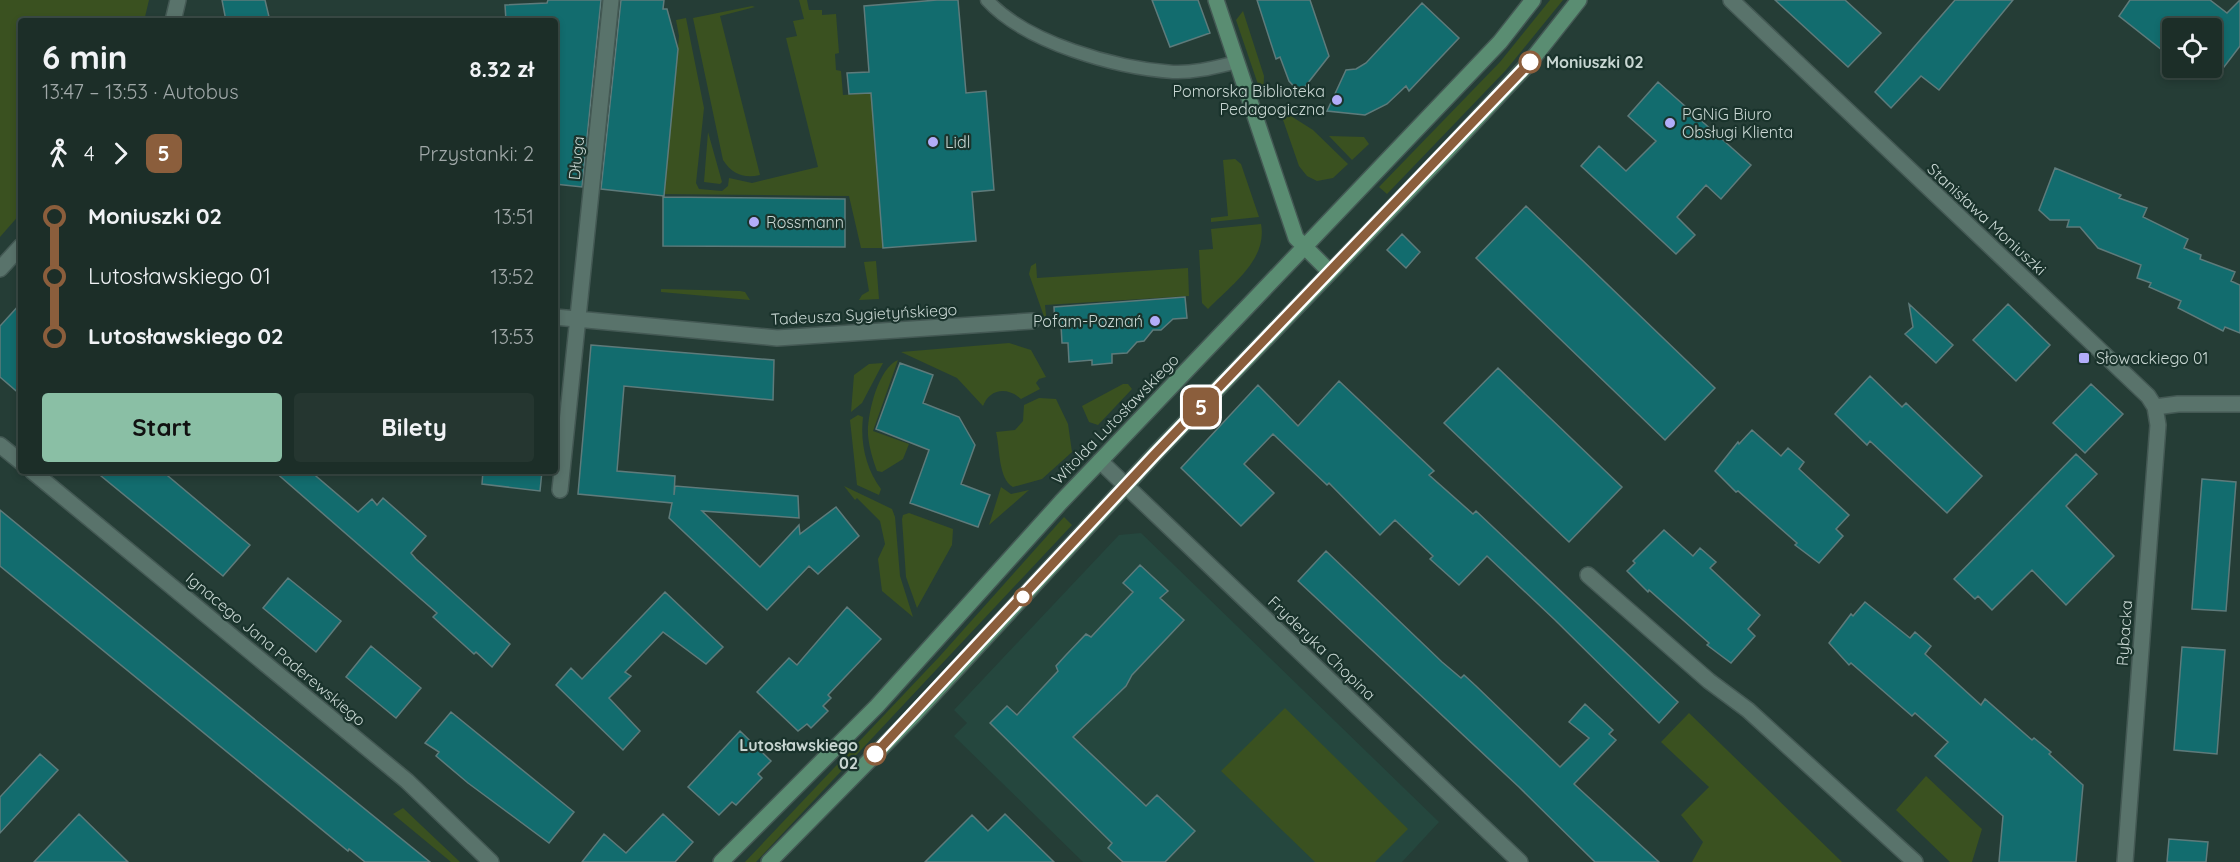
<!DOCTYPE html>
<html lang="pl">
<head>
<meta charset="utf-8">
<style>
	:root { --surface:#1c2e28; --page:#253630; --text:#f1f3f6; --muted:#a0a8a8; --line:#3a4a45; --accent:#8abfa5 }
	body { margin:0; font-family:Quicksand,sans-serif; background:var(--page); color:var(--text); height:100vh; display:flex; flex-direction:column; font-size:22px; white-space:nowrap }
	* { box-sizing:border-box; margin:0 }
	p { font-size:20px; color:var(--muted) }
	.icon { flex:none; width:33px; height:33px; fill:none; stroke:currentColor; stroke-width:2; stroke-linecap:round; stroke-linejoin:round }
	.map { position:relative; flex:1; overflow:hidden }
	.side { position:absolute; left:18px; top:18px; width:540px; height:456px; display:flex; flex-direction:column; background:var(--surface); border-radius:6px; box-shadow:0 3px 9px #0003,0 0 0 2px var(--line) }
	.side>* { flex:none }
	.badge { padding:0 12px; border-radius:9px; font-size:21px; line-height:39px }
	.buttons { position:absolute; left:2162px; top:18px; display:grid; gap:12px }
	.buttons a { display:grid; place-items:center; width:60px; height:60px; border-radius:6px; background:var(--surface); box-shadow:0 3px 9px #0003,0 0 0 2px var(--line); font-size:30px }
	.map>.badge { position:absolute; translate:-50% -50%; box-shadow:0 0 0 3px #fff }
	.legs { display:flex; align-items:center; gap:9px; height:66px; padding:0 24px; font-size:20px }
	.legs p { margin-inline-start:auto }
	.summary { display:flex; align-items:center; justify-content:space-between; height:102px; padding:0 24px }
	h1 { font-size:33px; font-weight:700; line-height:45px }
	.cta { display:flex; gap:12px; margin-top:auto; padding:12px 24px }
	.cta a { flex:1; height:69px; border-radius:6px; background:var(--accent); color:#111; font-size:24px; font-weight:700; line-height:69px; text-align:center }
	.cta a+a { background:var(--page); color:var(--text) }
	ul { padding:0 24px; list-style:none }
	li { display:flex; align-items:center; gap:21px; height:60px; font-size:22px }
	li i { display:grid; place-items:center; width:9px; height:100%; margin:0 8px; background:currentColor }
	li i::after { content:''; width:15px; height:15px; margin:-8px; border:4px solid; border-radius:50%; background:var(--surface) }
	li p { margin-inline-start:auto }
	li:first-child i { background:linear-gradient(#0000 50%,currentColor 0) }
	li:last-child i { background:linear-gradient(currentColor 50%,#0000 0) }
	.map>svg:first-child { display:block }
	.built { fill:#25473e }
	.green { fill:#3a5120 }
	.building { fill:#126c6e; stroke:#5e7b7b; stroke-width:1.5 }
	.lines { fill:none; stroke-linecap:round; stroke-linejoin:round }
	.lane-casing { stroke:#445954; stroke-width:15 }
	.street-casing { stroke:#445954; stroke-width:18 }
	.secondary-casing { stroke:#445954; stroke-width:18 }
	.lane { stroke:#59736b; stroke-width:12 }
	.street { stroke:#59736b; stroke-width:15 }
	.secondary { stroke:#5a8d72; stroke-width:15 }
	.line-1-casing { stroke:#fff; stroke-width:14 }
	.line-1 { stroke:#8b5e3c; stroke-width:9 }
	.stop-1-dot { fill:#fff; stroke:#8b5e3c; stroke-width:3 }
	.poi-dot { fill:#b2adf9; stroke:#1a332c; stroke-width:2 }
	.labels { text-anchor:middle; stroke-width:4.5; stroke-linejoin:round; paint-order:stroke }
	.stop-label { font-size:16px; font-weight:bold; fill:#c8d6d2; stroke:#1a332c; text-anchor:start }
	.poi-label { font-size:16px; fill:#c8d6d2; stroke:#1a332c; text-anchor:start }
	.street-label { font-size:16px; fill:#c8d6d2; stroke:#1a332c }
</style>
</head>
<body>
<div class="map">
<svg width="2240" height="862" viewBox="0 0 2240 862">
	<rect width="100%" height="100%" fill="#253d36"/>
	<path class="built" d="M 1141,533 L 1439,822 L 1402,862 L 1083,862 L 954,736 L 967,723 L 954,710 L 1119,535 Z"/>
	<path class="green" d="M 0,0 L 149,0 L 144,21 L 21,21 L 21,213 L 0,237 Z
		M 799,0 L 807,0 L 809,10 L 822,10 L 822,15 L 836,14 L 839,53 L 835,54 L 836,70 L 841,71 L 843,95 L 871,93 L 883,248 L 861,248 L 849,196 L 659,194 L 665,181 L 679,36 L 676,20 L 686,18 L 704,108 L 696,183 L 699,189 L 722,191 L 728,186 L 729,178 L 752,183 L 818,167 L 786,38 L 797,36 L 793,21 L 804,19 Z
		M 1550,0 L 1563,0 L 1506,70 L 1387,194 L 1379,187 L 1500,62 Z
		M 752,6 L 755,7 L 720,16 L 760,175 C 744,179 732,174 723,160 L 693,18 Z
		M 1243,11 L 1264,76 L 1263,99 L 1236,20 Z
		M 1283,111 L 1313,130 L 1348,164 L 1333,178 L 1317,181 L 1307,176 L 1299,166 L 1281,114 Z
		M 708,132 L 722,182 L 720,184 L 704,182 Z
		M 1329,136 L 1364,137 L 1369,144 L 1352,160 Z
		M 1235,159 L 1241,164 L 1259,217 L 1211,222 L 1211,218 L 1228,216 L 1223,160 Z
		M 1261,224 C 1268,260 1230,286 1208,309 L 1202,303 L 1199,250 L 1213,249 L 1211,229 Z
		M 876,261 L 879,299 L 859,300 L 862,295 L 869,291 L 864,262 Z
		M 1036,263 L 1037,278 L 1188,268 L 1189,296 L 1045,305 L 1047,325 L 1029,274 L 1031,266 Z
		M 661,289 L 740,291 L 745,292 L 750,300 L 661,292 Z
		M 1009,343 L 1031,350 L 1046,377 L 1039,379 L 1036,383 L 1040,389 L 1021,399 C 1008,387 990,388 983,406 L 957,378 L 901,352 Z
		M 898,360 L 873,431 L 909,444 L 903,459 L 882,472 L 877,471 C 873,460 869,447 868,435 C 867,415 878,368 898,360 Z
		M 883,363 L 862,403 L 851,412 L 854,375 L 869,364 Z
		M 1123,384 L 1128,384 L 1132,389 L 1098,425 L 1089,422 L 1082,406 Z
		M 1039,398 L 1056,399 L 1068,424 L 1072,452 L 1042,479 L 1013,487 C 998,479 1000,447 996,432 L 1015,430 L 1023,421 L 1024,405 Z
		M 858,415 L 863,417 C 860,443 866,469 881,489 L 879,495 L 857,485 L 850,420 Z
		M 844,486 L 892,509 L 895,517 L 900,576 L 913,617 L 882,591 L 878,559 L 885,544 L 880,521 L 857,498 L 855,500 Z
		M 1001,487 L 1011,494 L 1029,490 L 989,525 Z
		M 909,513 L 953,529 L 952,545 L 917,608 L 906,577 L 902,519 L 903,515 Z
		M 1064,517 L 1072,525 L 756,862 L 745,862 L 940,656 Z
		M 1285,708 L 1408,829 L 1375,862 L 1315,862 L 1221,771 Z
		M 1689,713 L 1842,862 L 1692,862 L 1703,842 L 1681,815 L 1709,787 L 1661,742 Z
		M 1926,776 L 1982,829 L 1972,862 L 1950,862 L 1896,810 Z
		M 403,808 L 460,862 L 451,862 L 393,814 Z"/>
	<path class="building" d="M 222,0 L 265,0 L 270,21 L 226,21 Z
		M 548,0 L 601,0 L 582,187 L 555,184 L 555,21 L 506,21 L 505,5 L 547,3 Z
		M 621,0 L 664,0 L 663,9 L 667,9 L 678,49 L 664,196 L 601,189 Z
		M 937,0 L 958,0 L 966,93 L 986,91 L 994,190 L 972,192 L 976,241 L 883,248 L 871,93 L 849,94 L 847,73 L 869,72 L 864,6 Z
		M 1152,0 L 1198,0 L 1210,33 L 1170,47 Z
		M 1257,0 L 1310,0 L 1329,56 L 1300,93 L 1289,81 L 1280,57 L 1276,59 Z
		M 1775,0 L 1845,0 L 1881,33 L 1848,67 Z
		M 1955,0 L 2013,0 L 1939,90 L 1921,76 L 1891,108 L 1875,92 Z
		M 2130,0 L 2210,0 L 2227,13 L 2240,0 L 2240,46 L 2224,67 L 2211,57 L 2211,28 L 2172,28 L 2172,58 L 2119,16 Z
		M 1422,3 L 1459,38 L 1409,91 L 1406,86 L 1387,104 L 1365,115 L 1327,111 L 1346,70 L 1356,69 L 1366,63 Z
		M 1658,82 L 1751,165 L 1721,199 L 1706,185 L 1677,217 L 1695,235 L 1676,254 L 1581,166 L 1599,146 L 1626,171 L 1656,141 L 1628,116 Z
		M 2055,168 L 2121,195 L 2119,198 L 2147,208 L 2143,217 L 2188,239 L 2184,248 L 2201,255 L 2200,259 L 2235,272 L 2231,281 L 2240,285 L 2240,333 L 2225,327 L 2223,331 L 2178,308 L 2181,301 L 2149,287 L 2151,283 L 2137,278 L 2141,265 L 2098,248 L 2080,227 L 2067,227 L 2069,220 L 2050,220 L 2039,210 Z
		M 663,197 L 845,199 L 845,247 L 663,246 Z
		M 1526,206 L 1715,388 L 1665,440 L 1476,258 Z
		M 1402,234 L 1420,252 L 1406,268 L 1387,250 Z
		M 1185,297 L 1187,318 L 1173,319 L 1161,330 L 1153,330 L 1144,341 L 1137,342 L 1127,353 L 1112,354 L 1112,363 L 1092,365 L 1092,360 L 1069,362 L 1068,343 L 1062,343 L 1061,325 L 1055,325 L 1054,307 Z
		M 21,303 L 21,395 L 0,377 L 0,326 Z
		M 1909,304 L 1953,345 L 1936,363 L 1905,334 L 1913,327 Z
		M 2008,304 L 2050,345 L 2016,381 L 1973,340 Z
		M 591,345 L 774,360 L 773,400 L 624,386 L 617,471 L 675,476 L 674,495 L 675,486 L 798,496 L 799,518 L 702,511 L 760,567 L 799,525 L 800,534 L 836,507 L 859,536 L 818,574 L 809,566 L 767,610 L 669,518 L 672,503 L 578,494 Z
		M 900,363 L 933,375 L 923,403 L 959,417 L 975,445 L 961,484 L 990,495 L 978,527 L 910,503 L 929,450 L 876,429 Z
		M 1498,368 L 1622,487 L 1569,542 L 1444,423 Z
		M 1870,376 L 1902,407 L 1906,403 L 1982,476 L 1947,513 L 1870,441 L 1867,445 L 1835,414 Z
		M 1339,381 L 1434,471 L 1429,475 L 1473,514 L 1476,511 L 1678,702 L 1659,723 L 1555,620 L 1487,556 L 1459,585 L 1430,559 L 1433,556 L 1395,520 L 1380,535 L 1329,483 L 1327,485 L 1273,434 L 1244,464 L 1274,493 L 1241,526 L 1181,468 L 1258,385 L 1298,426 Z
		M 2091,384 L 2123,414 L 2085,453 L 2053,423 Z
		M 1752,430 L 1781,456 L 1788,448 L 1804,462 L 1799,469 L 1849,515 L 1836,529 L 1843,536 L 1819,563 L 1795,545 L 1797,543 L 1738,491 L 1736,492 L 1715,471 L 1738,442 L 1739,444 Z
		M 2076,454 L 2097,474 L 2066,506 L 2114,556 L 2066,605 L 2032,570 L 1992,610 L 1978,596 L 1975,599 L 1954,579 Z
		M 95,471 L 162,471 L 250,545 L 223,576 Z
		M 274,471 L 310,471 L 358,512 L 372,499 L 377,505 L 383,498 L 426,536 L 411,553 L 416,559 L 510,644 L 492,667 L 476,652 L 474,654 L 433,617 L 437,613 Z
		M 483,471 L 542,471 L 540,491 L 482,484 Z
		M 2202,479 L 2236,482 L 2226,611 L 2192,609 Z
		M 0,510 L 259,723 L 430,862 L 365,862 L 349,849 L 348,851 L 0,566 Z
		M 1664,530 L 1693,556 L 1700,548 L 1716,562 L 1710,568 L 1760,615 L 1748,629 L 1755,636 L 1731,663 L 1707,645 L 1709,643 L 1649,590 L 1648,592 L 1627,571 L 1635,563 L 1633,561 Z
		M 1326,551 L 1442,662 L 1461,678 L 1464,675 L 1476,686 L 1560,767 L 1589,738 L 1569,722 L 1585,704 L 1613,730 L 1609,734 L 1616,740 L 1574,784 L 1659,862 L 1595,862 L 1519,787 L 1298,581 Z
		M 1140,565 L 1168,591 L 1160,598 L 1184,620 L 1132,675 L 1126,686 L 1073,737 L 1146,806 L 1157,795 L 1195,831 L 1165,862 L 1123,862 L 1108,848 L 1112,843 L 990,723 L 1007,706 L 1017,715 L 1058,671 L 1056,666 L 1066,655 L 1086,634 L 1091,637 L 1133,592 L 1123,583 Z
		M 288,578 L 341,621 L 316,652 L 263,608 Z
		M 665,592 L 723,647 L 706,664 L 663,632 L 625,672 L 631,676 L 609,698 L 640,731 L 623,750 L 556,685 L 571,668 L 582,679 Z
		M 1865,602 L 1910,638 L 1915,632 L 1931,646 L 1925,654 L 1981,705 L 1985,699 L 2032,740 L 2034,738 L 2051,752 L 2049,754 L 2083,785 L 2076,862 L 1999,862 L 2003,816 L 1935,756 L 1948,742 L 1915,713 L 1912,716 L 1851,663 L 1849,665 L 1829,643 L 1851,614 L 1853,616 Z
		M 847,607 L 881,639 L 828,695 L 831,698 L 823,706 L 828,711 L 811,728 L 807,724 L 798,731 L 757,692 L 789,658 L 797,665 Z
		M 371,646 L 421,688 L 396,718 L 346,677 Z
		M 2182,647 L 2225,650 L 2217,754 L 2174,750 Z
		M 451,712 L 574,812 L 549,843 L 468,783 L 436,756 L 439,752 L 425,743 Z
		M 740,731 L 771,761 L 758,774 L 762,778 L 736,805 L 732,802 L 719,815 L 688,787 Z
		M 40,754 L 58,770 L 0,833 L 0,797 Z
		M 79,814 L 128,862 L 34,862 Z
		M 663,814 L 693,842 L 675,862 L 582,862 L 604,834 L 626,853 Z
		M 1005,814 L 1054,862 L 925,862 L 972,815 L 988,831 Z
		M 2169,839 L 2208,842 L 2206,862 L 2167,862 Z"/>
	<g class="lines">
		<g class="lane-casing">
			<path id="lane" d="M 987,0 C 1026,43 1116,68 1173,72 C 1195,73 1216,67 1237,62"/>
		</g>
		<g class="street-casing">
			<path id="street" d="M 1731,0 L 2148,396 L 2155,407 L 2158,425 L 2125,862
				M 173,21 L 178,0
				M 0,269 L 21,246
				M 555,317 L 777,338 L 1032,321
				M 2155,407 L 2178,404 L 2240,404
				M 0,445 L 21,462
				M 1100,461 L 1520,862
				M 32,471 L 407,781 L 491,862
				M 560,490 L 611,0
				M 1588,575 L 1709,681 L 1748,710 L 1915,862"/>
		</g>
		<g class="secondary-casing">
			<path id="secondary" d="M 1216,0 L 1296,238 L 1330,272
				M 721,862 L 877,706 L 1061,502 L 1500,42 L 1533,0
				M 769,862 L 914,715 L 1155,454 L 1448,150 L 1530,62 L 1579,0"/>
		</g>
		<use href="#lane" class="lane"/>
		<use href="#street" class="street"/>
		<use href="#secondary" class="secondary"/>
	</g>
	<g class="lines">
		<g class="line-1-casing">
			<path id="line-1" d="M 875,754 L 1155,454 L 1530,62"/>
		</g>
		<use href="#line-1" class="line-1"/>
	</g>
	<g class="stop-1-dot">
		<circle cx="1530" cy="62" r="10"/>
		<circle cx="1023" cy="597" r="8"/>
		<circle cx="875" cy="754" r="10"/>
	</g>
	<g class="poi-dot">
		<circle cx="1337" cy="100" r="6"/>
		<circle cx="1670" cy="123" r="6"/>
		<circle cx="933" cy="142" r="6"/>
		<circle cx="754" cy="222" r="6"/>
		<circle cx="1155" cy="321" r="6"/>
		<rect x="2078" y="352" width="12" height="12" rx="3"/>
	</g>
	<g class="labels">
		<g class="stop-label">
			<text x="1546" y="68">Moniuszki 02</text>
			<text x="858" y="751" text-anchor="end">Lutosławskiego<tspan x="858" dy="18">02</tspan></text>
		</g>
		<g class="poi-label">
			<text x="1325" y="97" text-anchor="end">Pomorska Biblioteka<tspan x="1325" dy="18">Pedagogiczna</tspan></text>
			<text x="1682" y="120">PGNiG Biuro<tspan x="1682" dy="18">Obsługi Klienta</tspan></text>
			<text x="945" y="148">Lidl</text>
			<text x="766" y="228">Rossmann</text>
			<text x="1143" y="327" text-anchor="end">Pofam-Poznań</text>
			<text x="2096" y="364">Słowackiego 01</text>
		</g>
		<g class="street-label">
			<text transform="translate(576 158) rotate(-84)" y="6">Długa</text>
			<text transform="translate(1987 219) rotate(43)" y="6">Stanisława Moniuszki</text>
			<text transform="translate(864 314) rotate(-3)" y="6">Tadeusza Sygietyńskiego</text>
			<text transform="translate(1115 419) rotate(-46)" y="6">Witolda Lutosławskiego</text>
			<text transform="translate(2124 633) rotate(-86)" y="6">Rybacka</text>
			<text transform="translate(1322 648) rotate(44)" y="6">Fryderyka Chopina</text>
			<text transform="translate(276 649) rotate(40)" y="6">Ignacego Jana Paderewskiego</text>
		</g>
	</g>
</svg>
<div class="buttons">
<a><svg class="icon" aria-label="locate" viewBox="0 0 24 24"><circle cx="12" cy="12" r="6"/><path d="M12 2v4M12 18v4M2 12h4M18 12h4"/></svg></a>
</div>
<b class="badge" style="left:1201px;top:407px;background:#8b5e3c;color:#fff">5</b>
<section class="side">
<div class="summary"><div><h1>6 min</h1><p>13:47 – 13:53 · Autobus</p></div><b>8.32 zł</b></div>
<div class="legs"><svg class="icon" aria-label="walk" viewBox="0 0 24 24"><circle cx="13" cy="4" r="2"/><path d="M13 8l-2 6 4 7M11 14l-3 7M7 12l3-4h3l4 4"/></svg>4<svg class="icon" aria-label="forward" viewBox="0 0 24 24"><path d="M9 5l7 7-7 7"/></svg><b class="badge" style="background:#8b5e3c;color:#fff">5</b><p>Przystanki: 2</p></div>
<ul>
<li><i style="color:#8b5e3c"></i><b>Moniuszki 02</b><p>13:51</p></li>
<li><i style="color:#8b5e3c"></i><span>Lutosławskiego 01</span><p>13:52</p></li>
<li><i style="color:#8b5e3c"></i><b>Lutosławskiego 02</b><p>13:53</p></li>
</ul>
<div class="cta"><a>Start</a><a>Bilety</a></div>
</section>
</div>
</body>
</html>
